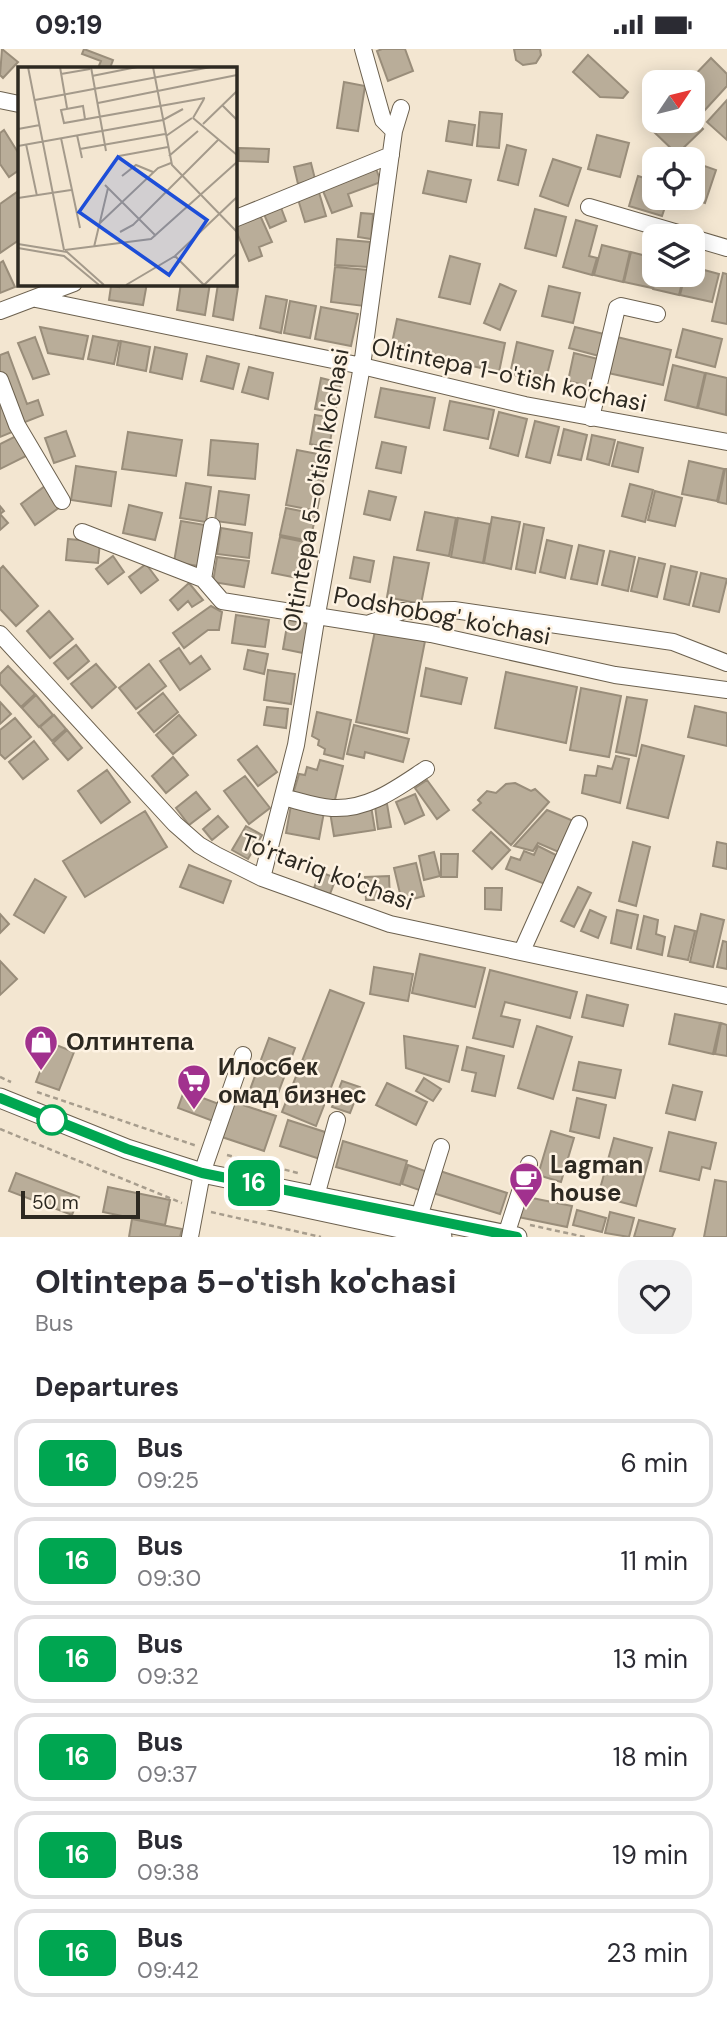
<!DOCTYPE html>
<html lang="en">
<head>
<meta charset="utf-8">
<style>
	:root { --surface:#fff; --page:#f2f2f3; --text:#2b2b33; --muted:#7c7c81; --line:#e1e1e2 }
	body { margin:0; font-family:"DM Sans",sans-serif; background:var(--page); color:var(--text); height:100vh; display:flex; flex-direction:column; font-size:26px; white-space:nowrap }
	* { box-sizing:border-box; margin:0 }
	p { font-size:23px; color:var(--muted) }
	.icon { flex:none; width:38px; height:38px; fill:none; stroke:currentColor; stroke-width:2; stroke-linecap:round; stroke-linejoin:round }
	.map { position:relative; height:1188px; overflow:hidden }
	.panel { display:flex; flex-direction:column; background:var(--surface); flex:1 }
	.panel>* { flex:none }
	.badge { padding:0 14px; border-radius:10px; font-size:24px; line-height:46px }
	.needle { width:46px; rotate:55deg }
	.fabs { position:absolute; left:642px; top:21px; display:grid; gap:14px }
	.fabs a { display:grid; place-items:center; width:63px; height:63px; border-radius:14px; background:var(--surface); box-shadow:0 4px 18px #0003; font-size:35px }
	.scale { position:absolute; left:21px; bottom:18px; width:119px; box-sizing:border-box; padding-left:7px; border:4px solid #2d2921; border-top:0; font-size:19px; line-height:24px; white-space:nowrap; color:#2d2921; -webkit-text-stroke:5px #fef3e3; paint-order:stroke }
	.map>.badge { position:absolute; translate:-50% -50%; box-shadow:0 0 0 4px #fff }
	h2 { padding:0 35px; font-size:26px; line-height:63px }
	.round { display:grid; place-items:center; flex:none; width:74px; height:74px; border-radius:21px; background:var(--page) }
	.head { display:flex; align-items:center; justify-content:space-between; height:119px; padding:0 35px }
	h1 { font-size:33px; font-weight:700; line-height:52px }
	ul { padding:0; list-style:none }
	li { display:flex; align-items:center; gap:21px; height:88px; margin:0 14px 10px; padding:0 21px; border:4px solid var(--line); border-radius:21px }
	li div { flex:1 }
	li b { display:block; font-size:26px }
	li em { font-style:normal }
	li .badge { min-width:77px; font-weight:700; text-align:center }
	.status { display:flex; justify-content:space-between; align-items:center; height:49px; padding:0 35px; background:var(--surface); direction:ltr }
	.status svg { height:19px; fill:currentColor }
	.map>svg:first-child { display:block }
	.building { fill:#b9ad99; stroke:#998d7a; stroke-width:2 }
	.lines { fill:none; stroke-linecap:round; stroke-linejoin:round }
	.minor-casing { stroke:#6c614f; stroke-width:18 }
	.major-casing { stroke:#6c614f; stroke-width:21 }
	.path { stroke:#a79d8d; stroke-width:2.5; stroke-dasharray:5 3.5; stroke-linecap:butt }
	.minor { stroke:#fff; stroke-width:16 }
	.major { stroke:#fff; stroke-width:19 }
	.line-casing { stroke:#fff; stroke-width:16 }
	.line { stroke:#00a651; stroke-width:10 }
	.stop-dot { fill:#fff; stroke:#00a651; stroke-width:3.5 }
	.labels { text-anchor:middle; stroke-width:5; stroke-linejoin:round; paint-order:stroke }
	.street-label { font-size:24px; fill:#2d2921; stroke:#fef3e3 }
	.poi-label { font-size:24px; font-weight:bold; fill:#2d2921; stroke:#fef3e3; text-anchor:start }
	.inset-road { fill:none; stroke:#a49a8b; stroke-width:2 }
	.view { fill:#1d4ed8; fill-opacity:0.15; stroke:#1d4ed8; stroke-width:3.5 }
	.inset-edge { fill:none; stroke:#2d2921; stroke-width:3.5 }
</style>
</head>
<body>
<div class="status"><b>09:19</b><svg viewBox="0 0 49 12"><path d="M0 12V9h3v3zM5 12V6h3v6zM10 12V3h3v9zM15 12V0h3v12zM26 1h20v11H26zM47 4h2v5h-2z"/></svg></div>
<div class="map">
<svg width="727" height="1188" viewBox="0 0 727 1188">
	<rect width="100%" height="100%" fill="#f3e6d1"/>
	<path class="building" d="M 2,0 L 18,13 L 3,29 L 0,26 Z
		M 84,0 L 113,11 L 110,19 L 98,19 L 101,12 L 82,5 Z
		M 382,0 L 405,0 L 413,22 L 388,32 L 377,2 Z
		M 514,0 L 540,0 L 541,6 L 536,14 L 523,16 L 516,11 Z
		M 588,6 L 628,43 L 623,49 L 600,48 L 573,23 Z
		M 711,9 L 727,25 L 727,37 L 704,62 L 693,52 L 693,33 L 688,33 Z
		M 344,33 L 365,37 L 358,82 L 337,79 Z
		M 727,51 L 727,91 L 707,73 Z
		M 480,63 L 502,65 L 499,99 L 477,97 Z
		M 693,70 L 703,80 L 677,105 L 653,82 L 663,72 L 693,72 Z
		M 449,72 L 475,76 L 472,96 L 446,92 Z
		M 4,81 L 19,105 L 19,121 L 9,128 L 0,115 L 0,84 Z
		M 597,86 L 629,94 L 620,128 L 588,120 Z
		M 507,96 L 526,101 L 518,136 L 498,131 Z
		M 239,99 L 269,100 L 268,113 L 239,112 Z
		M 553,110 L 581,119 L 568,157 L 540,147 Z
		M 693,113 L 716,121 L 705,154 L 690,149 L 693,149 Z
		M 311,114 L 315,130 L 298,135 L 294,118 Z
		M 375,117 L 381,133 L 348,145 L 352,157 L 332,164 L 321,137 Z
		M 428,122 L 471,131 L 466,153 L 423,144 Z
		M 638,127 L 654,132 L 654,149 L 668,149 L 662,167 L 629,157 Z
		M 318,140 L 326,167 L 305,173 L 297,147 Z
		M 17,143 L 19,146 L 19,191 L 0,204 L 0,155 Z
		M 280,156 L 286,172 L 270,179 L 263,163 Z
		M 535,160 L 566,168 L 556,207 L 525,199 Z
		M 259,164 L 272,193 L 259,198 L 262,207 L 249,212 L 234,177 Z
		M 361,164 L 373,165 L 371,190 L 358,188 Z
		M 576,171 L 597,177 L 589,207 L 597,209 L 592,226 L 563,218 Z
		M 337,190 L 370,193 L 368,218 L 335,216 Z
		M 602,196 L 630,203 L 623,233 L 594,226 Z
		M 631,203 L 654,209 L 655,226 L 652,239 L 624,233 Z
		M 450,207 L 480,215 L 470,255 L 439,248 Z
		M 3,212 L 15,238 L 0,244 L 0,214 Z
		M 335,218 L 368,221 L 364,257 L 331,253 Z
		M 693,218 L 719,225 L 712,253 L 680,246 L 685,226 L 693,226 Z
		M 723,224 L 727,225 L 727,275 L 712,272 Z
		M 656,226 L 684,226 L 679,246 L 653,240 Z
		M 119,234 L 147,234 L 143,256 L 109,251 L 111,237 L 119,238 Z
		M 181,234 L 210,234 L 205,266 L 177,261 Z
		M 218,235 L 238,238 L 233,271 L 213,267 Z
		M 500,235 L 516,242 L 500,281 L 484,274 Z
		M 549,237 L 580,244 L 573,274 L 542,267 Z
		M 266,247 L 287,251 L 281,284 L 260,279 Z
		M 290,252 L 316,257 L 310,289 L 284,284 Z
		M 321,258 L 358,265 L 351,297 L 315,290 Z
		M 397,270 L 505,294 L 499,323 L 391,299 Z
		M 40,278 L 88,287 L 83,310 L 48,304 Z
		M 575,278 L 604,285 L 599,307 L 569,299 Z
		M 683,280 L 722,290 L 715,318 L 676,308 Z
		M 93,287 L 119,292 L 114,315 L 88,310 Z
		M 35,288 L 49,325 L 33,330 L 18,294 Z
		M 617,288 L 671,301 L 663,336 L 608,324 Z
		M 121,292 L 150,298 L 146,322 L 117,316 Z
		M 517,293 L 553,302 L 545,334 L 510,325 Z
		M 155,298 L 187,305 L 182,330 L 150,323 Z
		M 8,303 L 27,355 L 38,351 L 43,366 L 20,375 L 0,325 L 0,306 Z
		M 574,304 L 598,310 L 592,338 L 568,332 Z
		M 207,307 L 239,315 L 233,340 L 201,332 Z
		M 673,316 L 705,324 L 697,359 L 665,351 Z
		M 249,318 L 273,324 L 268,350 L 242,343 Z
		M 706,324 L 727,329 L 726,366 L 698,359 Z
		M 321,329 L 341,334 L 335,364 L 315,360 Z
		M 381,339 L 435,349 L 429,379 L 375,368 Z
		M 450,352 L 494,361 L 488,390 L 444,381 Z
		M 4,353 L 17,381 L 0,388 L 0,355 Z
		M 499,363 L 527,370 L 518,407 L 490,399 Z
		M 315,366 L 334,369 L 329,399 L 310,395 Z
		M 535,372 L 559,378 L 550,414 L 526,408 Z
		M 564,380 L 587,386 L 581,411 L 558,406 Z
		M 66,382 L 75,407 L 54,414 L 45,389 Z
		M 128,383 L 182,391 L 176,427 L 122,420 Z
		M 18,386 L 28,406 L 0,420 L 0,395 Z
		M 592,386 L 615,391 L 609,416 L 587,410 Z
		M 211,391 L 258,395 L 255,430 L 208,426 Z
		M 382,393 L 406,398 L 401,424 L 376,419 Z
		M 618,393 L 643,399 L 638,423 L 612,417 Z
		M 297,401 L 328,407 L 317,462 L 286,456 Z
		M 689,412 L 724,420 L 717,452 L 682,445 Z
		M 76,417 L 116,423 L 111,457 L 71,451 Z
		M 725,420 L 727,420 L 727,455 L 718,453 Z
		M 186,434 L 211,438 L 206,473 L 180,469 Z
		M 630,435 L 653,441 L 645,473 L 622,467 Z
		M 45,437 L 60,458 L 35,476 L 21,455 Z
		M 219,442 L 249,446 L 245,476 L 215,472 Z
		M 369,442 L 396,448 L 390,471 L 364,465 Z
		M 655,442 L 682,449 L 675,477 L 648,471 Z
		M 129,456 L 162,464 L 155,491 L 123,484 Z
		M 0,457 L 4,462 L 0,465 L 8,474 L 0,481 Z
		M 286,459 L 316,465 L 310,492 L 280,486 Z
		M 425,463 L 456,469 L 449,507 L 417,501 Z
		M 492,468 L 520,473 L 511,520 L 484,514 Z
		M 458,469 L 490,475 L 483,514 L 451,508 Z
		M 181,472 L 205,476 L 198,517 L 174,513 Z
		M 524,475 L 544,479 L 535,524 L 516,520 Z
		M 221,479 L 252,484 L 249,509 L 217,505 Z
		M 280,488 L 310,494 L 303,530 L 272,524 Z
		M 68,490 L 100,493 L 98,514 L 66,511 Z
		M 547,491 L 572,497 L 565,529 L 540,523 Z
		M 579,496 L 604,502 L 597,535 L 571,530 Z
		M 610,502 L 635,508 L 628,542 L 602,536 Z
		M 113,507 L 124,523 L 108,535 L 96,520 Z
		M 217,508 L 249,512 L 244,538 L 213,533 Z
		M 354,508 L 374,512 L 370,533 L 350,529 Z
		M 394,508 L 429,514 L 421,555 L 387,548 Z
		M 639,509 L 665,515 L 657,548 L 631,542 Z
		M 146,515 L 158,531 L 141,544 L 129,528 Z
		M 3,517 L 38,557 L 16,577 L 0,560 L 0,520 Z
		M 671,517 L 697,523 L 689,556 L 664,550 Z
		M 701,524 L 727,530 L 719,563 L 693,557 Z
		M 189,534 L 203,551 L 192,558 L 188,552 L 178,561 L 170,551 Z
		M 211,557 L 222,563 L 219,581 L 208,581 L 184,599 L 173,584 Z
		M 49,562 L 73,590 L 50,609 L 27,582 Z
		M 236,566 L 269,571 L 265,598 L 232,594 Z
		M 288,571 L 308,575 L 303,604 L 283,600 Z
		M 375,582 L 425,592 L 407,684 L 356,673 Z
		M 76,596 L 89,612 L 68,630 L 54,614 Z
		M 179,599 L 190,615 L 201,607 L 210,620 L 180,641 L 160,612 Z
		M 248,601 L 268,605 L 264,625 L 244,620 Z
		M 96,615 L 116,638 L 92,659 L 71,635 Z
		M 149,615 L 166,637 L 136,660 L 119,639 Z
		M 8,617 L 35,645 L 21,658 L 0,635 L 0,625 Z
		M 426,619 L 467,629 L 461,655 L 421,647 Z
		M 268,621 L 295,625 L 291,655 L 264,651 Z
		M 506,623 L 577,638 L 566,694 L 495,679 Z
		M 581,639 L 621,647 L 609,708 L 570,701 Z
		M 163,644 L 178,663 L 154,683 L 138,664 Z
		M 36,646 L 53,666 L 39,678 L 22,659 Z
		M 627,648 L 647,651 L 636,707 L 616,703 Z
		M 0,653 L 11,665 L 0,675 Z
		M 695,657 L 727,664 L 727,697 L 688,688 Z
		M 267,658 L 288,660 L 286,679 L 264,676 Z
		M 317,663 L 351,671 L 343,710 L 324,705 L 325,700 L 318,696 L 319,691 L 312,687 Z
		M 54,666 L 66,680 L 52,692 L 40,678 Z
		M 179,666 L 196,686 L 173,705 L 156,686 Z
		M 15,669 L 31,688 L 5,710 L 0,705 L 0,681 Z
		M 354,676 L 409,690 L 403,713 L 365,703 L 364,709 L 347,705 Z
		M 67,681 L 82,699 L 68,711 L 53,694 Z
		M 34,692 L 48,710 L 23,730 L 9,713 Z
		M 642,696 L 684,707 L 668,769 L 627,759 Z
		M 257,697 L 277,723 L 258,737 L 238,711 Z
		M 616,707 L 629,710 L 620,754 L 582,744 L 585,726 L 596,727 L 598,717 L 612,720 Z
		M 173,708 L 188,726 L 166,744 L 152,727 Z
		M 320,711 L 343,717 L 334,755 L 293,745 L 299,725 L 305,726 L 307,718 L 317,721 Z
		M 107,721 L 130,753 L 101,774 L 78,742 Z
		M 245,727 L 270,759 L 249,775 L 224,742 Z
		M 427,731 L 449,761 L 437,770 L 415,739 Z
		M 515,734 L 531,742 L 535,740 L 549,753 L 511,796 L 473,761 L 481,754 L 478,751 L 487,742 L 496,744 L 506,735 Z
		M 196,743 L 210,760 L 189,776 L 176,759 Z
		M 415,745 L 424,766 L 405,775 L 396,753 Z
		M 387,755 L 391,778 L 378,780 L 375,757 Z
		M 291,756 L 324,763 L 319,790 L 286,784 Z
		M 371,757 L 375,781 L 334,787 L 330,763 Z
		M 547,761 L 576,773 L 561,804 L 538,794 L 533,802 L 514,797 Z
		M 145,762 L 167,798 L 85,848 L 63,812 Z
		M 218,767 L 228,778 L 212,791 L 203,780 Z
		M 246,777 L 262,786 L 248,810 L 232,801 Z
		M 491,783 L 510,801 L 492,820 L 473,802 Z
		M 633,793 L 650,798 L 636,857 L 619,852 Z
		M 717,793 L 727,795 L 727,820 L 713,817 Z
		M 538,797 L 556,806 L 545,835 L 506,820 L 511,808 L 520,811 L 524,802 L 534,806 Z
		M 434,803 L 440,827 L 424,831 L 419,807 Z
		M 441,805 L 458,805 L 457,828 L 441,828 Z
		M 416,814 L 424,847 L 402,853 L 394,819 Z
		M 189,816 L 231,832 L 223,854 L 180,838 Z
		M 320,823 L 336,829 L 330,845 L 314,839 Z
		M 389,827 L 390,851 L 366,851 L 365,828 Z
		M 35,830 L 66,848 L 44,884 L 14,866 Z
		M 578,838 L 591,844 L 574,878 L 561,872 Z
		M 485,839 L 502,839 L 501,861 L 485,860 Z
		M 590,861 L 606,868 L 598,889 L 581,882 Z
		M 617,861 L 638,866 L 631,899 L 611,894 Z
		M 0,865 L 9,875 L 0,884 Z
		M 701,865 L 724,871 L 713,918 L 690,913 Z
		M 644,867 L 658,871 L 656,885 L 665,888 L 662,906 L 637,900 Z
		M 675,877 L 695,882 L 688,911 L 668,907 Z
		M 723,892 L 727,893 L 727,920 L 717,918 Z
		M 420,905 L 485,919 L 475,958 L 412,944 Z
		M 0,912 L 17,930 L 0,946 Z
		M 374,918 L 413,925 L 408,952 L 370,945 Z
		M 490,921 L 577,943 L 570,969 L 505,953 L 501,967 L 520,971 L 513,998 L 473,989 Z
		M 330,941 L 364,954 L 316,1077 L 282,1063 Z
		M 587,946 L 628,956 L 623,977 L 582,968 Z
		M 675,965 L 720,974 L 713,1005 L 669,995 Z
		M 721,974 L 727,976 L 727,1007 L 715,1005 Z
		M 537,977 L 572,988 L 553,1050 L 518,1039 Z
		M 404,987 L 458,997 L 449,1033 L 406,1019 Z
		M 269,989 L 295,999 L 274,1055 L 248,1046 Z
		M 51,994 L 74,1003 L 59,1041 L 36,1033 Z
		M 467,998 L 504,1007 L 495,1047 L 472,1042 L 476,1024 L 462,1021 Z
		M 579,1013 L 621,1021 L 615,1049 L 573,1041 Z
		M 424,1029 L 441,1040 L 433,1052 L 416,1042 Z
		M 342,1032 L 360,1038 L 350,1064 L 332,1058 Z
		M 387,1034 L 427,1053 L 416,1076 L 376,1056 Z
		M 673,1036 L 702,1043 L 695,1071 L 666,1064 Z
		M 184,1042 L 219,1055 L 213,1072 L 178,1059 Z
		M 577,1049 L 606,1056 L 599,1089 L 570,1082 Z
		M 234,1053 L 276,1067 L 264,1102 L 222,1088 Z
		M 288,1071 L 328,1084 L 320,1110 L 280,1097 Z
		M 551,1082 L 574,1089 L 561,1133 L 538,1126 Z
		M 669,1083 L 716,1094 L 710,1120 L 702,1118 L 699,1131 L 660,1122 Z
		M 614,1089 L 652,1099 L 636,1157 L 598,1147 Z
		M 343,1092 L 407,1112 L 400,1136 L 336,1118 Z
		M 408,1116 L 428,1123 L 422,1142 L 402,1135 Z
		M 440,1122 L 507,1144 L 500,1165 L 433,1144 Z
		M 16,1124 L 79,1148 L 72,1166 L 9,1142 Z
		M 715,1131 L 727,1133 L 727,1188 L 704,1188 Z
		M 108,1138 L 170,1151 L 165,1176 L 103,1163 Z
		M 522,1147 L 572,1157 L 567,1178 L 518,1168 Z
		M 577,1161 L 606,1169 L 602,1183 L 573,1176 Z
		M 610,1163 L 634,1169 L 629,1188 L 605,1184 Z
		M 132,1170 L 182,1180 L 180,1188 L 129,1188 Z
		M 639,1171 L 675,1180 L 672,1188 L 634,1188 Z"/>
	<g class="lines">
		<g class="minor-casing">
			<path id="minor" d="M 363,0 L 383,71 L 394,82
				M 0,51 L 19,55
				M 589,158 L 688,187
				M 234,170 L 391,106
				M 693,189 L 727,199
				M 36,250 L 362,317 L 525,356 L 727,393
				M 0,262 L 74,234
				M 0,331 L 17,376 L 62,452
				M 591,369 L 617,259 L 621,257 L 657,265
				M 82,483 L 203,530 L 222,552 L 431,585 L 615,626 L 727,641
				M 203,530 L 212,477
				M 370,574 L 403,562 L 454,561 L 673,593 L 727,614
				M 0,585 L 175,775 L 199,796 L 216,806 L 262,829 L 390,875 L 727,947
				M 283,748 C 299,752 316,758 332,759 C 369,761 397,739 426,720
				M 262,829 L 296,696 L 317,565 L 362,317 L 394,82 L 401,59
				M 522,902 L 579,775
				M 316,1147 L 337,1071
				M 419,1168 L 441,1098
				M 506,1186 L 529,1115
				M 190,1188 L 202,1124 L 243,1006"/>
		</g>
		<g class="major-casing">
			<path id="major" d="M 0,1049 L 127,1100 L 202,1124 L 517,1188
				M 260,1149 L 442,1188"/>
		</g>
		<path class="path" d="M 0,1028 L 11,1033
			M 37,1043 L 197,1097
			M 0,1080 L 182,1154
			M 227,1106 L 298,1124
			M 211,1163 L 321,1188
			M 530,1176 L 585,1188"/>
		<use href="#minor" class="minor"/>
		<use href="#major" class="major"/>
	</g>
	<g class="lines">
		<g class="line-casing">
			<path id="line" d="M 0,1049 L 127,1100 L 202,1124 L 517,1188"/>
		</g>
		<use href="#line" class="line"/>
	</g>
	<defs>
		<g id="shop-pin" transform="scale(1.75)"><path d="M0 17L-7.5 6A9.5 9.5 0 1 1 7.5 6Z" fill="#a1318e" stroke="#fef3e3"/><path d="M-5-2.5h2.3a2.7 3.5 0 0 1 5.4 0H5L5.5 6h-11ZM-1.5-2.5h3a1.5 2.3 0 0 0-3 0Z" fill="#fff"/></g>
		<g id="supermarket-pin" transform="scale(1.75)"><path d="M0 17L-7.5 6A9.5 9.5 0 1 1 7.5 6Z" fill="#a1318e" stroke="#fef3e3"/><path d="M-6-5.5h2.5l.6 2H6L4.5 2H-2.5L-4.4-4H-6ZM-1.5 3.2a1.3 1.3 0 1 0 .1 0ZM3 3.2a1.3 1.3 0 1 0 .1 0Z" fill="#fff"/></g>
		<g id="cafe-pin" transform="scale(1.75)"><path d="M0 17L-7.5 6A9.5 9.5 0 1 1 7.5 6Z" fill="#a1318e" stroke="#fef3e3"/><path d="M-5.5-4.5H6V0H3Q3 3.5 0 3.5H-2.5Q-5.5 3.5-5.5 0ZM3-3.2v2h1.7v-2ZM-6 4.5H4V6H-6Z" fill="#fff"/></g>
	</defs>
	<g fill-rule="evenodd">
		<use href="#shop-pin" x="41" y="993"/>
		<use href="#supermarket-pin" x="194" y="1032"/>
		<use href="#cafe-pin" x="526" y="1130"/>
	</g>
	<circle class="stop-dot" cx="52" cy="1071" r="14"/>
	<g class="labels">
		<g class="street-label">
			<text transform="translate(509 326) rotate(12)" y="8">Oltintepa 1-o'tish ko'chasi</text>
			<text transform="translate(316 441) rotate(-80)" y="8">Oltintepa 5-o'tish ko'chasi</text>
			<text transform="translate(442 567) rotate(11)" y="8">Podshobog' ko'chasi</text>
			<text transform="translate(327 823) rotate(20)" y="8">To'rtariq ko'chasi</text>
		</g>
		<g class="poi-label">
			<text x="66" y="1001">Олтинтепа</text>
			<text x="218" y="1026">Илосбек<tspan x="218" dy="28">омад бизнес</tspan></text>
			<text x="550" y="1124">Lagman<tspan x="550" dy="28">house</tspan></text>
		</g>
	</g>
	<g transform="translate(18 18)">
		<rect width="219" height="219" fill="#f3e6d1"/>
		<path class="inset-road" d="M 10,0 L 46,183M 42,0 L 49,41M 73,0 L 88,84M 135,0 L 154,98 L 219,165M 43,7 L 72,2M 74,9 L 119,0M 17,33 L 193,0M 80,36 L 219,8M 204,38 L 219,53M 175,51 L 219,88M 175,51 L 186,32M 67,52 L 65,39 L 43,43 L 46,56 L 187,31M 185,57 L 219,24M 0,62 L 22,58M 59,68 L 64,91M 148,69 L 174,51M 43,71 L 62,161M 8,77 L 19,129M 0,79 L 145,53 L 165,42M 62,82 L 147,67M 101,89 L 150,80M 151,89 L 180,64M 104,109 L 118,98 L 135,105M 87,118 L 138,169M 0,131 L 53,123M 82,156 L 140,101 L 153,96M 102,165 L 115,158 L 201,72M 0,177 L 49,185 L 86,218M 76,180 L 90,121M 0,181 L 46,189 L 81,218M 47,183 L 133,172 L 219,95M 157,189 L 186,218 L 219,186M 108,218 L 157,189 L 219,130"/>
		<path class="view" d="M 100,90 L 189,153 L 151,208 L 61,145 Z"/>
		<rect width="219" height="219" class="inset-edge"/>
	</g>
</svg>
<div class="fabs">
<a><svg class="needle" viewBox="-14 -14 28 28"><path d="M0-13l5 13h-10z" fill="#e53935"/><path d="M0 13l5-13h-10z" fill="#7c7c81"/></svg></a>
<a><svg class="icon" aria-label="locate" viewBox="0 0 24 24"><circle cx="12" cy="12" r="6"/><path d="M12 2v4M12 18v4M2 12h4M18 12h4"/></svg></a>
<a><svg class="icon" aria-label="layers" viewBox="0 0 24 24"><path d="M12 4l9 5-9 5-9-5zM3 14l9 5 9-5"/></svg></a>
</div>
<div class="scale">50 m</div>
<b class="badge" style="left:254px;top:1134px;background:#00a651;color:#fff">16</b>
</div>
<section class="panel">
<div class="head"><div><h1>Oltintepa 5-o'tish ko'chasi</h1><p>Bus</p></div><a class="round"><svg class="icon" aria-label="heart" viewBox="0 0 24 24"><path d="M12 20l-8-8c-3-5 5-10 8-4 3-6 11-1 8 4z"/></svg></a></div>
<h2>Departures</h2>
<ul>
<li><span class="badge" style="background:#00a651;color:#fff">16</span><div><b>Bus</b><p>09:25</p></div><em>6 min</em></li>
<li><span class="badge" style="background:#00a651;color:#fff">16</span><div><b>Bus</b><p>09:30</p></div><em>11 min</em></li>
<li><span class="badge" style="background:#00a651;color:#fff">16</span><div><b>Bus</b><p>09:32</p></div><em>13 min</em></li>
<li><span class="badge" style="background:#00a651;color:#fff">16</span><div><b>Bus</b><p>09:37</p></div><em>18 min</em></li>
<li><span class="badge" style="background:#00a651;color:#fff">16</span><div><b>Bus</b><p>09:38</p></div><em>19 min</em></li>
<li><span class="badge" style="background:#00a651;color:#fff">16</span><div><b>Bus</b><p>09:42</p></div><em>23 min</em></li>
</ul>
</section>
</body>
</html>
